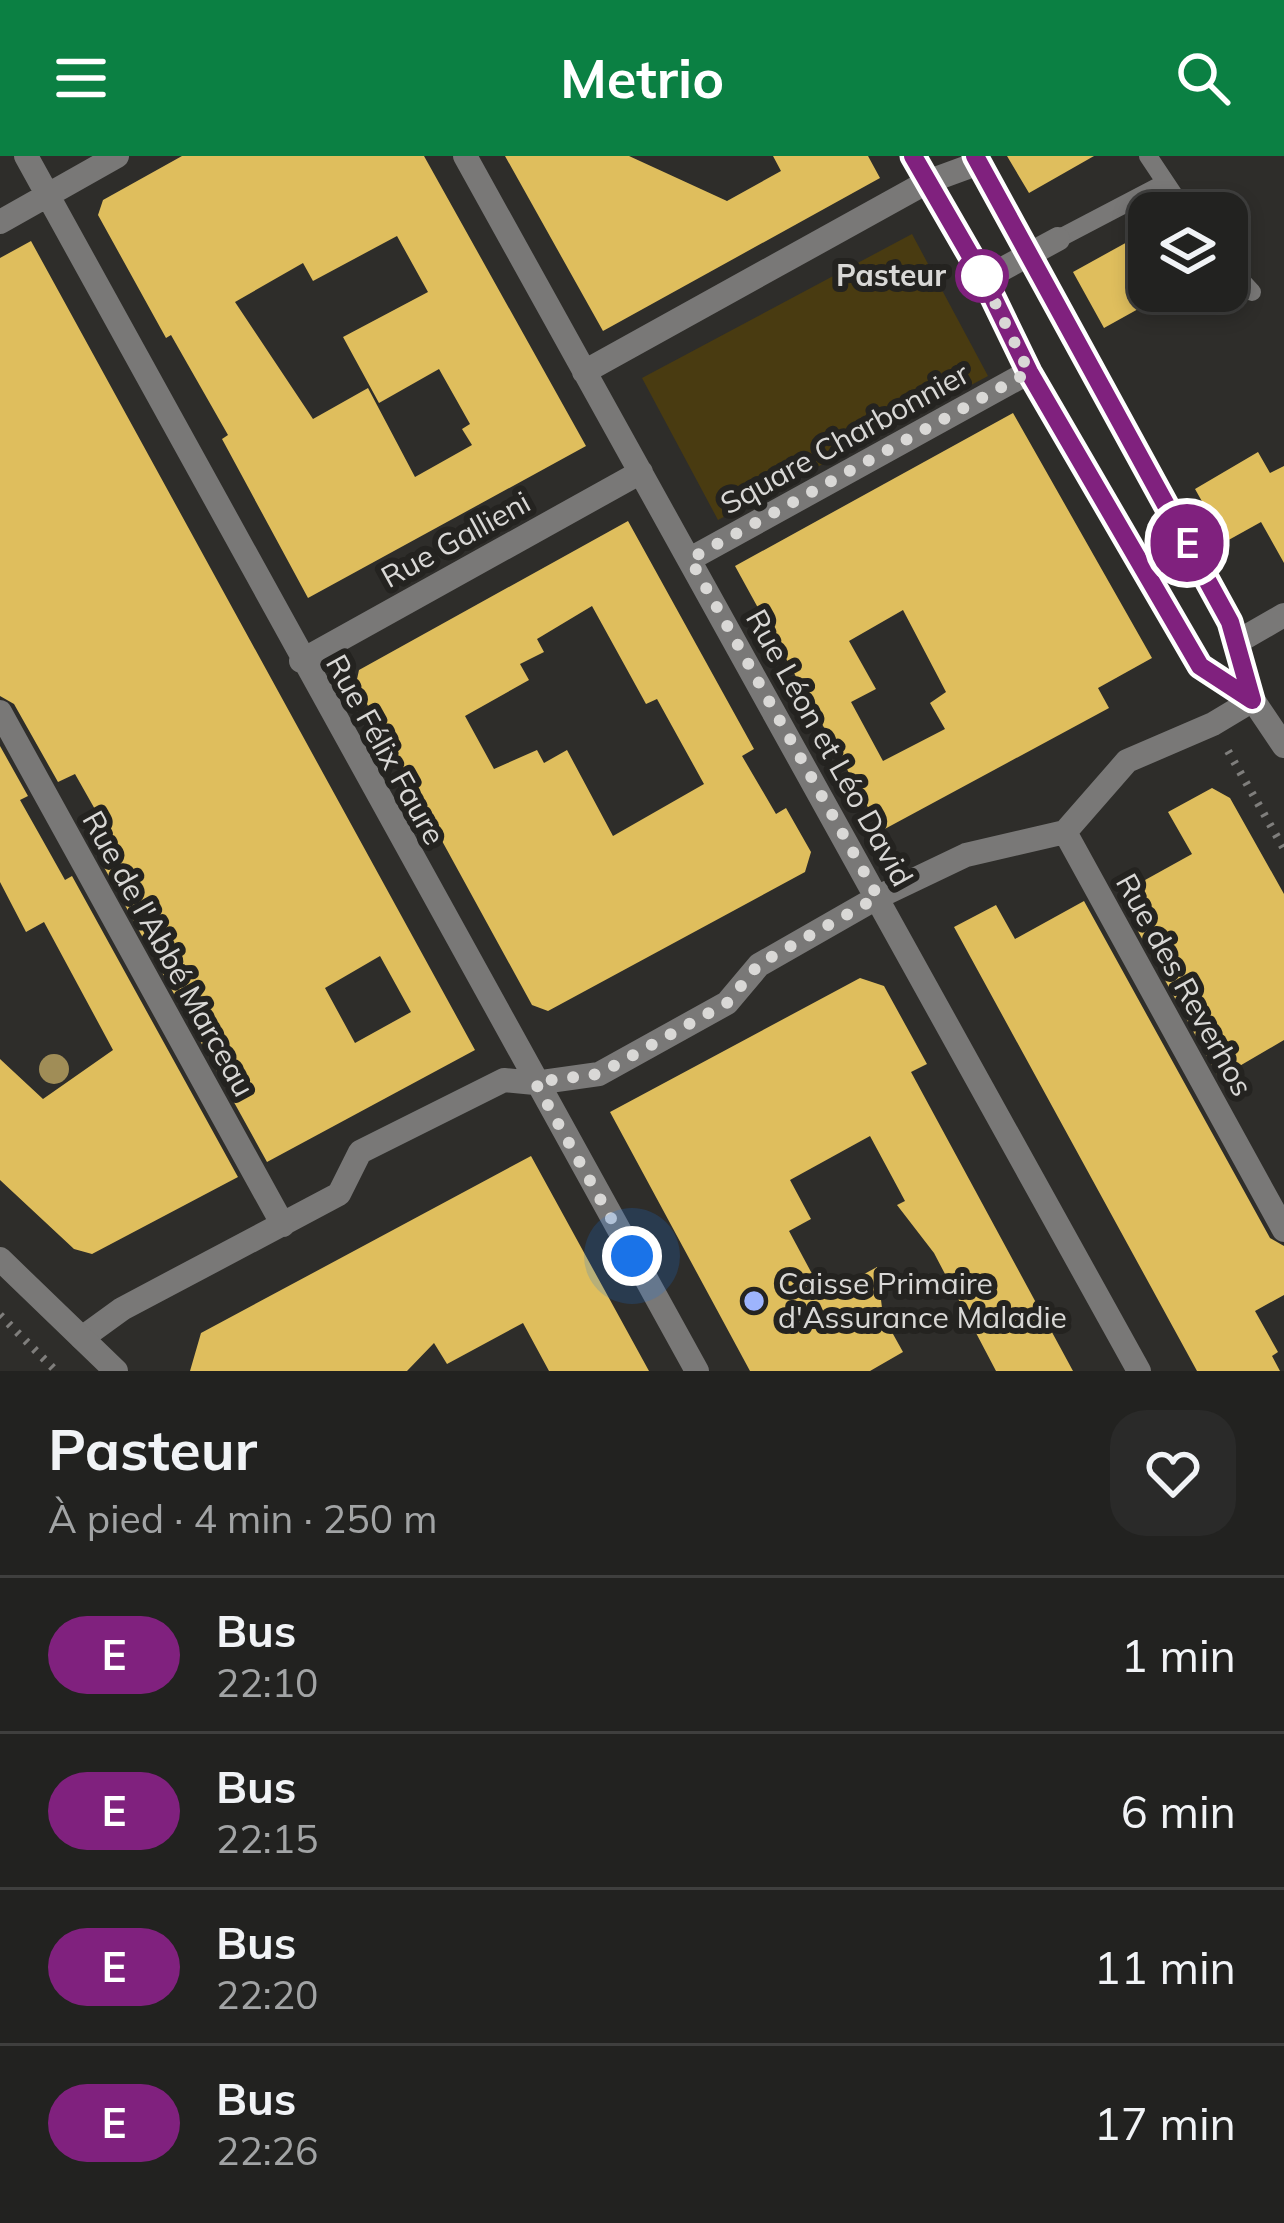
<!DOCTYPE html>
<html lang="fr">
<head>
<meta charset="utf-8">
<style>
	:root { --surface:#222220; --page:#2a2a29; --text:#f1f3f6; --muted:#a2a4a5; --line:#3f3f3e; --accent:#0b8043 }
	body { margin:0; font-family:Mulish,sans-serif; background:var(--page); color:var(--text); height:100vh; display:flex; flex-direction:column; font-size:45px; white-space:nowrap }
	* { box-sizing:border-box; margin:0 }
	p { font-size:39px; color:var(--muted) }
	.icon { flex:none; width:66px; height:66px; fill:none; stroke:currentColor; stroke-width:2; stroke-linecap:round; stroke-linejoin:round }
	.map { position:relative; height:1215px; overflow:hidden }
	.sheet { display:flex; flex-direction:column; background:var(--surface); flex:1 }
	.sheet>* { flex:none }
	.badge { padding:0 24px; border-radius:39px; font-size:42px; line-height:78px }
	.fabs { position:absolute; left:1128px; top:36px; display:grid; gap:24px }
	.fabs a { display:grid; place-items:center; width:120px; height:120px; border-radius:24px; background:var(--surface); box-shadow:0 6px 18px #0003,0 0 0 3px var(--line); font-size:60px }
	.you { position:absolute; width:60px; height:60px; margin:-30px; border:9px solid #fff; border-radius:50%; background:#1a73e8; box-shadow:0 0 0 18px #1a73e833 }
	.map>.badge { position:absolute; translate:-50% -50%; box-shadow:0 0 0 6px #fff }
	.round { display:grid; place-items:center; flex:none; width:126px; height:126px; border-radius:36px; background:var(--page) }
	.headline { display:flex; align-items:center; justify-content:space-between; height:204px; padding:0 48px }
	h1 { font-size:57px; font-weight:700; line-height:90px }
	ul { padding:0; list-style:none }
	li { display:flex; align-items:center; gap:36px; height:156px; padding:0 48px; border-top:3px solid var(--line) }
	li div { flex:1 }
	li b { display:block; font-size:45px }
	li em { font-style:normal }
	li .badge { min-width:132px; font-weight:700; text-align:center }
	header { display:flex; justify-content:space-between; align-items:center; height:156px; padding:0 48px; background:var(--accent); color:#fff; font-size:54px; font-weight:700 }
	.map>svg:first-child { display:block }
	.green { fill:#493b11 }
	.building { fill:#dfbe5d; fill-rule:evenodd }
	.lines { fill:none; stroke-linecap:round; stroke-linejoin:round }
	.path { stroke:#7f7e7c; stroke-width:8; stroke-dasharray:3 9; stroke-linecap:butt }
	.service { stroke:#797877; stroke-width:18 }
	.minor { stroke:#797877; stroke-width:24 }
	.tertiary { stroke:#797877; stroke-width:24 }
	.tree { fill:#a08d57 }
	.line-casing { stroke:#fff; stroke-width:27 }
	.line { stroke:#80217e; stroke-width:18 }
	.walk { stroke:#d9d8d6; stroke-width:12; stroke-dasharray:0 21.6 }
	.stop-dot { fill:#fff; stroke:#80217e; stroke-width:6 }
	.poi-dot { fill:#9db4fd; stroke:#242320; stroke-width:4.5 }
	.labels { text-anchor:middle; stroke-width:12; stroke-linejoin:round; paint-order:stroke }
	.stop-label { font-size:30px; font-weight:bold; fill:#d9d8d6; stroke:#242320; text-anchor:end }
	.street-label { font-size:30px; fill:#d9d8d6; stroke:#242320 }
	.poi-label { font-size:30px; fill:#d9d8d6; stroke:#242320; text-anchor:start }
</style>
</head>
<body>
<header><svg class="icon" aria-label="menu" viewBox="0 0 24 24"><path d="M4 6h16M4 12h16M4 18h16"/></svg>Metrio<svg class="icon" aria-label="search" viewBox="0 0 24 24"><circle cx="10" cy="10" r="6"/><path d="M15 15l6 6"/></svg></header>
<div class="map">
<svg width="1284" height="1215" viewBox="0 0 1284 1215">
	<rect width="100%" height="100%" fill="#2e2d2a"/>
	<path class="green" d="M 912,78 L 988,220 L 718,364 L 642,222 Z"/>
	<path class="building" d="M 182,0 L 424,0 L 586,290 L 308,442 L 222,283 L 228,279 L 171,179 L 166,182 L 98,59 L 103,44 ZM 397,80 L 428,136 L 343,181 L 379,247 L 439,213 L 470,268 L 462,273 L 472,289 L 415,321 L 368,232 L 313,263 L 235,146 L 303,107 L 313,125 Z
		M 505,0 L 629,0 L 727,45 L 781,15 L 773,0 L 868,0 L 880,22 L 603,175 Z
		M 1007,0 L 1094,0 L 1029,37 Z
		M 1149,74 L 1149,147 L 1104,172 L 1073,116 Z
		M 31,85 L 475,894 L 267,1006 L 100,704 L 118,694 L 75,618 L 58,626 L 14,548 L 0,540 L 0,102 ZM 380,800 L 411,856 L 355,887 L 325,832 Z
		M 1013,257 L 1152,502 L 1098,532 L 1109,552 L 881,675 L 735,410 ZM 903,454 L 946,536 L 930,547 L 945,573 L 883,605 L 851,546 L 876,533 L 849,485 Z
		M 1258,296 L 1270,317 L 1284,310 L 1284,407 L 1261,366 L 1225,386 L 1195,333 Z
		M 628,365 L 754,593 L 742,600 L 776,658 L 786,652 L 811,696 L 805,716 L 548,855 L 532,849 L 356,528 L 359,514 ZM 592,450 L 646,548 L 657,543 L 704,628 L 613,680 L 567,594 L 544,607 L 537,594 L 494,613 L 465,560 L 529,524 L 520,508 L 544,496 L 537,483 Z
		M 0,590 L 28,640 L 20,644 L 42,683 L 65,724 L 72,720 L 238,1021 L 92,1098 L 74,1093 L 0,1024 L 0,903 L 43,943 L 113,894 L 44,766 L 26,776 L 0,726 Z
		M 1212,632 L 1230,642 L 1284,738 L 1284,884 L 1219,922 L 1118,739 L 1192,698 L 1168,656 Z
		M 1084,745 L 1270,1082 L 1284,1090 L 1284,1139 L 1255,1155 L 1278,1196 L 1272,1200 L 1280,1215 L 1197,1215 L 954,771 L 996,749 L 1015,783 Z
		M 860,822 L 884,830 L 927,908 L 911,916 L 1073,1215 L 996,1215 L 934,1097 L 897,1049 L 905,1045 L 870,980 L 790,1024 L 811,1063 L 789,1075 L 824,1140 L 877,1111 L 883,1160 L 903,1196 L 870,1215 L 750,1215 L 610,956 Z
		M 531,1000 L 649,1215 L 549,1215 L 523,1167 L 447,1208 L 434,1187 L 407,1215 L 190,1215 L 201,1177 Z"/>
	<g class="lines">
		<path class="path" d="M 1228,595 L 1284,693
			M 0,1159 L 56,1215"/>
		<path class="service" d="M 1148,0 L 1186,57
			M 1058,83 L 1165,27
			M 1227,109 L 1252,136"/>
		<path class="minor" d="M 26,0 L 697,1215
			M 465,0 L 1139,1215
			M 0,66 L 117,0
			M 984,123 L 1058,83
			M 584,216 L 927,26 L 979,7
			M 690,403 L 1029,216
			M 1237,486 L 1284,459
			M 301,505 L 641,316
			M 0,556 L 283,1069
			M 1065,676 L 1284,1074
			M 82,1182 L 122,1153 L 339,1038 L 360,996 L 504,924 L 535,927 L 599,918 L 727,847 L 759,809 L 878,741 L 966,699 L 1065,676 L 1127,605 L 1213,568 L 1253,544"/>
		<path class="tertiary" d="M 913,0 L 984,123 L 1029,216 L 1200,510 L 1253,544
			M 975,0 L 1230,467 L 1253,544 L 1284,590
			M 0,1103 L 116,1215"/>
	</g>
	<circle class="tree" cx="54" cy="913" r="15"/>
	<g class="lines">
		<g class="line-casing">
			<path id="line" d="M 913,0 L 984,123 L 1029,216 L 1200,510 L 1252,544 L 1230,466 L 975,0"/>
		</g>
		<use href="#line" class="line"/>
		<path class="walk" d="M 632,1100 L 535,926 L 599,918 L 727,847 L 759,808 L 878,741 L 690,403 L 1029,216 L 982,120"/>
	</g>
	<circle class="stop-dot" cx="982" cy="120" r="24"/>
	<circle class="poi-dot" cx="754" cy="1145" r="12"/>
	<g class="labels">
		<g class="stop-label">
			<text x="946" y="130">Pasteur</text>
		</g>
		<g class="street-label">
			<text transform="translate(845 283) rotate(-29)" y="10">Square Charbonnier</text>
			<text transform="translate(456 384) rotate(-29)" y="10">Rue Gallieni</text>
			<text transform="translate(829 592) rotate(61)" y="10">Rue Léon et Léo David</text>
			<text transform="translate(385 594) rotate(61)" y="10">Rue Félix Faure</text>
			<text transform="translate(168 798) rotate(61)" y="10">Rue de l'Abbé Marceau</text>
			<text transform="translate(1184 829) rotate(61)" y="10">Rue des Reverhos</text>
		</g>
		<g class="poi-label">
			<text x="778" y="1138">Caisse Primaire<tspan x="778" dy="34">d'Assurance Maladie</tspan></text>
		</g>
	</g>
</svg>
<div class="fabs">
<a><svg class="icon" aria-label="layers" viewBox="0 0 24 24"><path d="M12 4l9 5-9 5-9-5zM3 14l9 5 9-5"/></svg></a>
</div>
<div class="you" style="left:632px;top:1100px"></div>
<b class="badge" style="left:1187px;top:387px;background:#80217e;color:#fff">E</b>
</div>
<section class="sheet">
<div class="headline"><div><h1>Pasteur</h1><p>À pied · 4 min · 250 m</p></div><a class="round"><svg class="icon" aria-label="heart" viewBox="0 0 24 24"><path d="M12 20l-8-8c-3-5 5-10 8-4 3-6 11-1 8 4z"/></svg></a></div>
<ul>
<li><span class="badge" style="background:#80217e;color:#fff">E</span><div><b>Bus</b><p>22:10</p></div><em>1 min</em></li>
<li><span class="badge" style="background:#80217e;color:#fff">E</span><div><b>Bus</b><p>22:15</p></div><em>6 min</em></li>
<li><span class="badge" style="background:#80217e;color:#fff">E</span><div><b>Bus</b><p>22:20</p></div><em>11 min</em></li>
<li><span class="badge" style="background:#80217e;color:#fff">E</span><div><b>Bus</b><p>22:26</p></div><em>17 min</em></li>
</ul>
</section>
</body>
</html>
